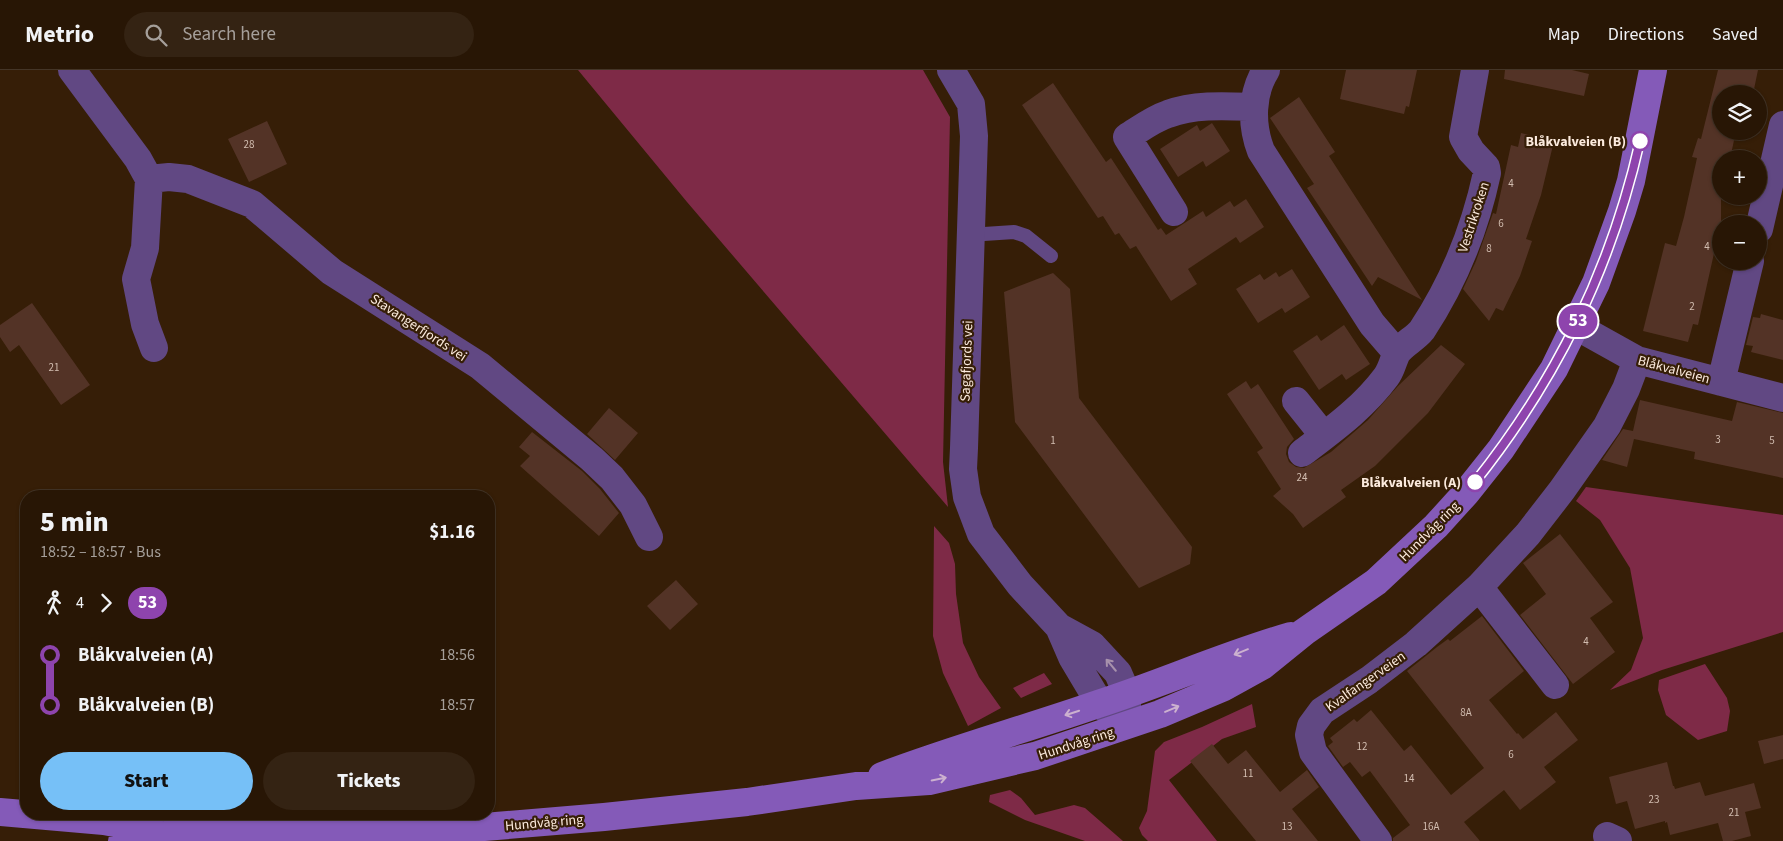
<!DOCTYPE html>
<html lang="en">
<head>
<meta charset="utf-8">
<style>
	:root { --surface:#281605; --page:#342313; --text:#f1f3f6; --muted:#a59f9a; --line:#443527; --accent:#76c0f7 }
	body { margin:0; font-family:"Source Sans 3",sans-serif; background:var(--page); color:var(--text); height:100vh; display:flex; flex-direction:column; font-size:19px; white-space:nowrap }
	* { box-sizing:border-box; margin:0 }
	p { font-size:16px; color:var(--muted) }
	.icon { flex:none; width:28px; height:28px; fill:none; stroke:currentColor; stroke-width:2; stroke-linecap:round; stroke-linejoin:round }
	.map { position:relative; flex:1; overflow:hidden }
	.sheet { position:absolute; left:20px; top:420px; width:475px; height:330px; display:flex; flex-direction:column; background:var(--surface); border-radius:20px; box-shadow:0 1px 4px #0004,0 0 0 1px var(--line) }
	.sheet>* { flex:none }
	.badge { padding:0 10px; border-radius:16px; font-size:18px; line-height:32px }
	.fabs { position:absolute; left:1712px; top:15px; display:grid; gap:10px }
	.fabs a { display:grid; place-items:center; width:55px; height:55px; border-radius:50%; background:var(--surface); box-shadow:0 1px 4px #0004,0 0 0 1px var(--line); font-size:25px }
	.map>.badge { position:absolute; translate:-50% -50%; box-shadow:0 0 0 2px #fff }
	.legs { display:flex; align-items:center; gap:8px; height:55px; padding:0 20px; font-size:16px }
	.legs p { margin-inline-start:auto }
	.overview { display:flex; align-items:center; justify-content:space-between; height:85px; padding:0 20px }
	h1 { font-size:28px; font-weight:800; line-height:38px }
	.button { display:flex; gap:10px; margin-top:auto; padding:10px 20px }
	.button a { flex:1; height:58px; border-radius:30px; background:var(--accent); color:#111; font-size:20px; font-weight:800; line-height:58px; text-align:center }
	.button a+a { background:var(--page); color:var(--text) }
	ul { padding:0 20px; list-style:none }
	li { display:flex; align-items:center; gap:18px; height:50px; font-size:19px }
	li i { display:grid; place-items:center; width:8px; height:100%; margin:0 6px; background:currentColor }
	li i::after { content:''; width:12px; height:12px; margin:-6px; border:4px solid; border-radius:50%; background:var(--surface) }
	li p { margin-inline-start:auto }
	li:first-child i { background:linear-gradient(#0000 50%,currentColor 0) }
	li:last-child i { background:linear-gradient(currentColor 50%,#0000 0) }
	header { display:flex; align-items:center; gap:30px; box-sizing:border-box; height:70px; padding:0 25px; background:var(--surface); border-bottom:1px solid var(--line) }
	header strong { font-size:24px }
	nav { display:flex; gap:28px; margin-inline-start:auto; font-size:18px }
	.search { width:350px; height:45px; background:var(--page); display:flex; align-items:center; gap:12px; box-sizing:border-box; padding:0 18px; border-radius:28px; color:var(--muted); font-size:19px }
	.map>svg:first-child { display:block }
	.green { fill:#7e2a47 }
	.building { fill:#533326 }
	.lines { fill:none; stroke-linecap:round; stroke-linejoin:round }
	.lane { stroke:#614883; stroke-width:14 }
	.street { stroke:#614883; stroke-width:28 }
	.secondary { stroke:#845ab8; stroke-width:28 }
	.oneway { stroke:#ccb1cf }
	.oneway2 { stroke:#a791ac }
	.line-1-casing { stroke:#fff; stroke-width:11 }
	.line-1 { stroke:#8e44ad; stroke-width:8 }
	.stop-1-dot { fill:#fff; stroke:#8e44ad; stroke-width:2.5 }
	.labels { text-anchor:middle; stroke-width:4.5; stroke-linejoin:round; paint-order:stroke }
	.number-label { font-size:11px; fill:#d2bdb0 }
	.stop-label { font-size:14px; font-weight:bold; fill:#fcebde; stroke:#361e07; text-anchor:end }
	.street-label { font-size:14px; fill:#fcebde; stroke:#361e07 }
</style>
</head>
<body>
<header>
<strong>Metrio</strong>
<div class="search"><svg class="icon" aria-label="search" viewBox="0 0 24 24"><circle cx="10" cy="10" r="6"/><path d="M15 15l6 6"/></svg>Search here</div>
<nav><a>Map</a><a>Directions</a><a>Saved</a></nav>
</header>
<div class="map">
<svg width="1783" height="771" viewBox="0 0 1783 771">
	<rect width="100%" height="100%" fill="#361e07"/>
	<path class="green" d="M 578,0 L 923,0 L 950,47 L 943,392 L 948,437 L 687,132 Z
		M 1586,417 L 1783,445 L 1783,562 L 1662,600 L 1610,620 L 1631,600 L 1643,568 L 1630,498 L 1600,450 L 1576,431 Z
		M 934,456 L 949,473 L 955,494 L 956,524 L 963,573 L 979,607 L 1001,638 L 968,656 L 943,603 L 933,566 Z
		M 1705,594 L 1727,628 L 1730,641 L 1727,661 L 1698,670 L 1666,645 L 1658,620 L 1659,610 Z
		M 1044,603 L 1052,614 L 1021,628 L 1013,618 Z
		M 1252,634 L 1256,657 L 1222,669 L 1169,710 L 1217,771 L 1148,771 L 1142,765 L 1139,758 L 1147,741 L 1155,681 L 1164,672 L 1202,657 Z
		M 1010,720 L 1021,728 L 1035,745 L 1074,735 L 1085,738 L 1123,771 L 1085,771 L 1025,750 L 989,732 L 990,725 Z"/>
	<path class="building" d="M 1346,0 L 1417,0 L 1409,37 L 1406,36 L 1404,44 L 1340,29 Z
		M 1505,0 L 1572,0 L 1589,4 L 1584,26 L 1504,9 Z
		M 1718,0 L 1758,0 L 1753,24 L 1721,24 L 1721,61 L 1736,61 L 1730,89 L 1721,89 L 1721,152 L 1698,255 L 1693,254 L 1688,272 L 1643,261 L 1665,173 L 1676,176 L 1684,147 L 1697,88 L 1692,87 L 1698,68 L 1701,69 Z
		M 1053,13 L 1106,92 L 1111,88 L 1158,160 L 1161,158 L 1166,165 L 1203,141 L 1206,147 L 1230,131 L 1234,137 L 1246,129 L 1264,157 L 1240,173 L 1236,167 L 1188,199 L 1197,214 L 1171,231 L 1136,176 L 1130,179 L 1119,163 L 1115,165 L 1103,146 L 1098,148 L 1022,35 Z
		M 1299,27 L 1335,82 L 1329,86 L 1422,230 L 1378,207 L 1372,216 L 1307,118 L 1314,114 L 1270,48 Z
		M 267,51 L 287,94 L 249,112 L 228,69 Z
		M 1212,53 L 1230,81 L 1206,97 L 1203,91 L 1178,107 L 1160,79 L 1197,55 L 1200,61 Z
		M 1521,63 L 1554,71 L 1541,125 L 1526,169 L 1532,171 L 1520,206 L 1503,241 L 1496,238 L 1489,251 L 1463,219 L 1476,191 L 1493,143 L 1496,144 L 1511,75 L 1518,77 Z
		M 1292,199 L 1310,227 L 1285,243 L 1282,238 L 1258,253 L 1236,219 L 1260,204 L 1264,210 L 1276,202 L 1279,207 Z
		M 1053,203 L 1070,219 L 1079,328 L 1192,477 L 1190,494 L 1139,518 L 1015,352 L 1004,222 Z
		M 32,233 L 90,315 L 61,335 L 19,275 L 10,282 L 0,267 L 0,255 Z
		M 1761,244 L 1783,250 L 1783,290 L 1751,282 L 1753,276 L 1746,275 L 1753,247 L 1760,248 Z
		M 1344,255 L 1370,294 L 1346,310 L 1342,304 L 1319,320 L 1293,281 L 1317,265 L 1321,271 Z
		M 1441,275 L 1465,294 L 1428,343 L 1375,396 L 1341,420 L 1346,427 L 1303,458 L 1293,444 L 1273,426 L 1281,419 L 1257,382 L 1263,378 L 1227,324 L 1246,311 L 1251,319 L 1258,314 L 1294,369 L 1287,377 L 1286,384 L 1289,392 L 1296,397 L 1304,398 L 1331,382 L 1368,350 L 1398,316 Z
		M 1640,330 L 1732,351 L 1737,332 L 1783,343 L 1783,408 L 1694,389 L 1695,382 L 1634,369 L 1627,397 L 1602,390 L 1623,359 L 1633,361 Z
		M 609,338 L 638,363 L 615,390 L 587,364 Z
		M 532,362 L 582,401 L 600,419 L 619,443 L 599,466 L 520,396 L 530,386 L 519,377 Z
		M 1560,464 L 1613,532 L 1590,548 L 1615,582 L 1573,614 L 1520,545 L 1546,524 L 1523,493 Z
		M 676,510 L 698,534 L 670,560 L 647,536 Z
		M 1482,546 L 1524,601 L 1489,630 L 1517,664 L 1518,663 L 1523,669 L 1556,642 L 1578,670 L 1544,697 L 1556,712 L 1520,740 L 1504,720 L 1464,752 L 1480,771 L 1393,771 L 1393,768 L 1410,755 L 1370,701 L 1362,707 L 1350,692 L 1343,697 L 1328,676 L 1333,672 L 1330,668 L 1354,649 L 1357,652 L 1371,640 L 1404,681 L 1411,675 L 1451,725 L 1484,698 L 1407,601 L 1437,577 L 1448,569 L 1450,571 Z
		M 1783,665 L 1783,689 L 1764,694 L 1758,671 Z
		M 1212,674 L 1228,694 L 1246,680 L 1280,722 L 1307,700 L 1319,717 L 1292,739 L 1318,771 L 1256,771 L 1190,691 Z
		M 1667,692 L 1673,716 L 1674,716 L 1675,719 L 1700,712 L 1705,726 L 1754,713 L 1761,738 L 1745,742 L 1751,766 L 1732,771 L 1723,771 L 1718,753 L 1670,765 L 1667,752 L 1665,753 L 1665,751 L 1635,759 L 1627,731 L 1616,734 L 1609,707 Z"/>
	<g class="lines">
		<path class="lane" d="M 969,165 L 1014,162 L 1026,166 L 1051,186"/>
		<path class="street" d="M 72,0 L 138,89 L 149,109
			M 951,0 L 971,34 L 974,66 L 964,378 L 963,399 L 967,427 L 981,464 L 1020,515 L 1059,557 L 1092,575 L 1118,603 L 1127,624 L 1127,647
			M 1266,0 C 1251,24 1251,55 1261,81 L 1372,254 L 1397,283
			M 1174,142 L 1127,67 C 1140,59 1153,49 1168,44 C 1195,34 1226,36 1254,37
			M 1759,159 L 1783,55
			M 1576,256 L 1637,290 L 1783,328
			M 154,278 L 145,254 L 136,209 L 145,178 L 149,109 L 169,107 L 188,109 L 252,134 L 332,202 L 480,296 L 592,389 L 612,408 L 633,435 L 649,467
			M 1721,312 L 1750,191
			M 1296,331 L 1324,366
			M 1302,383 C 1332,360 1363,338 1386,307 C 1392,299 1393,290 1397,283 C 1403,274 1415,269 1422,260 C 1453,213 1475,159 1487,103 L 1486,97 L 1471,81 L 1463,67 L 1475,0
			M 1479,517 L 1555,615
			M 1059,557 L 1072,587 L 1100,634 L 1118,649
			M 1607,766 L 1618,771
			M 1378,771 L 1313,682 L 1309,665 L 1311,656 L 1322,641 L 1369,610 L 1416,574 L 1479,517 L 1528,464 L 1562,420 L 1607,356 L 1626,319 L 1637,290"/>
		<path class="secondary" d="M 882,706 C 953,679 1026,659 1098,634 C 1163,613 1225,585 1291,566
			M 0,742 L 104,751 L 152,760
			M 122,771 L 171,764 L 332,764 L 484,757 L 604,747 L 747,732 L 856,716 L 929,711 L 1035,686 L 1160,644 L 1224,617 L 1262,596 L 1304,562 L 1376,512 L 1436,456 L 1466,423 L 1501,379 L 1554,299 L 1596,213 L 1622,141 L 1631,111 L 1653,0"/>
	</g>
	<defs><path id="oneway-shaft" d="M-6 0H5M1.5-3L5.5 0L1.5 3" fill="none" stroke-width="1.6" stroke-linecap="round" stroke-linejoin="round" transform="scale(1.25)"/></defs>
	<g class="oneway">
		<use href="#oneway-shaft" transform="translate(1241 582) rotate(158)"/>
		<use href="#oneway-shaft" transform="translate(1172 639) rotate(-23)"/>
		<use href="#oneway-shaft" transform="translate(1072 643) rotate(162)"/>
		<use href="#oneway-shaft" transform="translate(939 709) rotate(-11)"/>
	</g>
	<use class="oneway2" href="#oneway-shaft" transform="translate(1111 595) rotate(-130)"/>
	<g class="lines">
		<g class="line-1-casing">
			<path id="line-1" d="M 1475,412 C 1557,309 1611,199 1640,71"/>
		</g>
		<use href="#line-1" class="line-1"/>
	</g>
	<g class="stop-1-dot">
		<circle cx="1640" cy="71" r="9"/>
		<circle cx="1475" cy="412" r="9"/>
	</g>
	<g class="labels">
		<g class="number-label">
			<text x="249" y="78">28</text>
			<text x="1511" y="117">4</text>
			<text x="1501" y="157">6</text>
			<text x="1707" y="180">4</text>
			<text x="1489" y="182">8</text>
			<text x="1692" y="240">2</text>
			<text x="54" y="301">21</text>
			<text x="1718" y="373">3</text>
			<text x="1053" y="374">1</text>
			<text x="1772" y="374">5</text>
			<text x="1302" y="411">24</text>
			<text x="1586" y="575">4</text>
			<text x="1466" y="646">8A</text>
			<text x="1362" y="680">12</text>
			<text x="1511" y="688">6</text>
			<text x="1248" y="707">11</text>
			<text x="1409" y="712">14</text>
			<text x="1654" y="733">23</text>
			<text x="1734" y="746">21</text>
			<text x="1287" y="760">13</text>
			<text x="1431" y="760">16A</text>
		</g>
		<g class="stop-label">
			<text x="1626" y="76">Blåkvalveien (B)</text>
			<text x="1461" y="417">Blåkvalveien (A)</text>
		</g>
		<g class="street-label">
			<text transform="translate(1473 147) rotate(-72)" y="5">Vestrikroken</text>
			<text transform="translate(419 257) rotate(33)" y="5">Stavangerfjords vei</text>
			<text transform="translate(966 291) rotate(-88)" y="5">Sagafjords vei</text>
			<text transform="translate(1674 299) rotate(15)" y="5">Blåkvalveien</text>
			<text transform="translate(1429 461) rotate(-45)" y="5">Hundvåg ring</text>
			<text transform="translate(1365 611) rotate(-35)" y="5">Kvalfangerveien</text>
			<text transform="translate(1076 673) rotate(-18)" y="5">Hundvåg ring</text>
			<text transform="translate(544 752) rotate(-5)" y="5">Hundvåg ring</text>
		</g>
	</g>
</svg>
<div class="fabs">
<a><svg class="icon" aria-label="layers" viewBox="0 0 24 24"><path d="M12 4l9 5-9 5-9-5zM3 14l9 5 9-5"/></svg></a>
<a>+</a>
<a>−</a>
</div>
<b class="badge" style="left:1578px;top:251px;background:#8e44ad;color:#fff">53</b>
<section class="sheet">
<div class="overview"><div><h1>5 min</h1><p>18:52 – 18:57 · Bus</p></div><b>$1.16</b></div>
<div class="legs"><svg class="icon" aria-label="walk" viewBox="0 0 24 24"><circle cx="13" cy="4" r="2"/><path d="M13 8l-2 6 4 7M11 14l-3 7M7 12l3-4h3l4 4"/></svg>4<svg class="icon" aria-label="forward" viewBox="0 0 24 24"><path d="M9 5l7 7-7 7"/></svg><b class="badge" style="background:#8e44ad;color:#fff">53</b></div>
<ul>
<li><i style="color:#8e44ad"></i><b>Blåkvalveien (A)</b><p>18:56</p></li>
<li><i style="color:#8e44ad"></i><b>Blåkvalveien (B)</b><p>18:57</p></li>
</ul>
<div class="button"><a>Start</a><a>Tickets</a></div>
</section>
</div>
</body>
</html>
